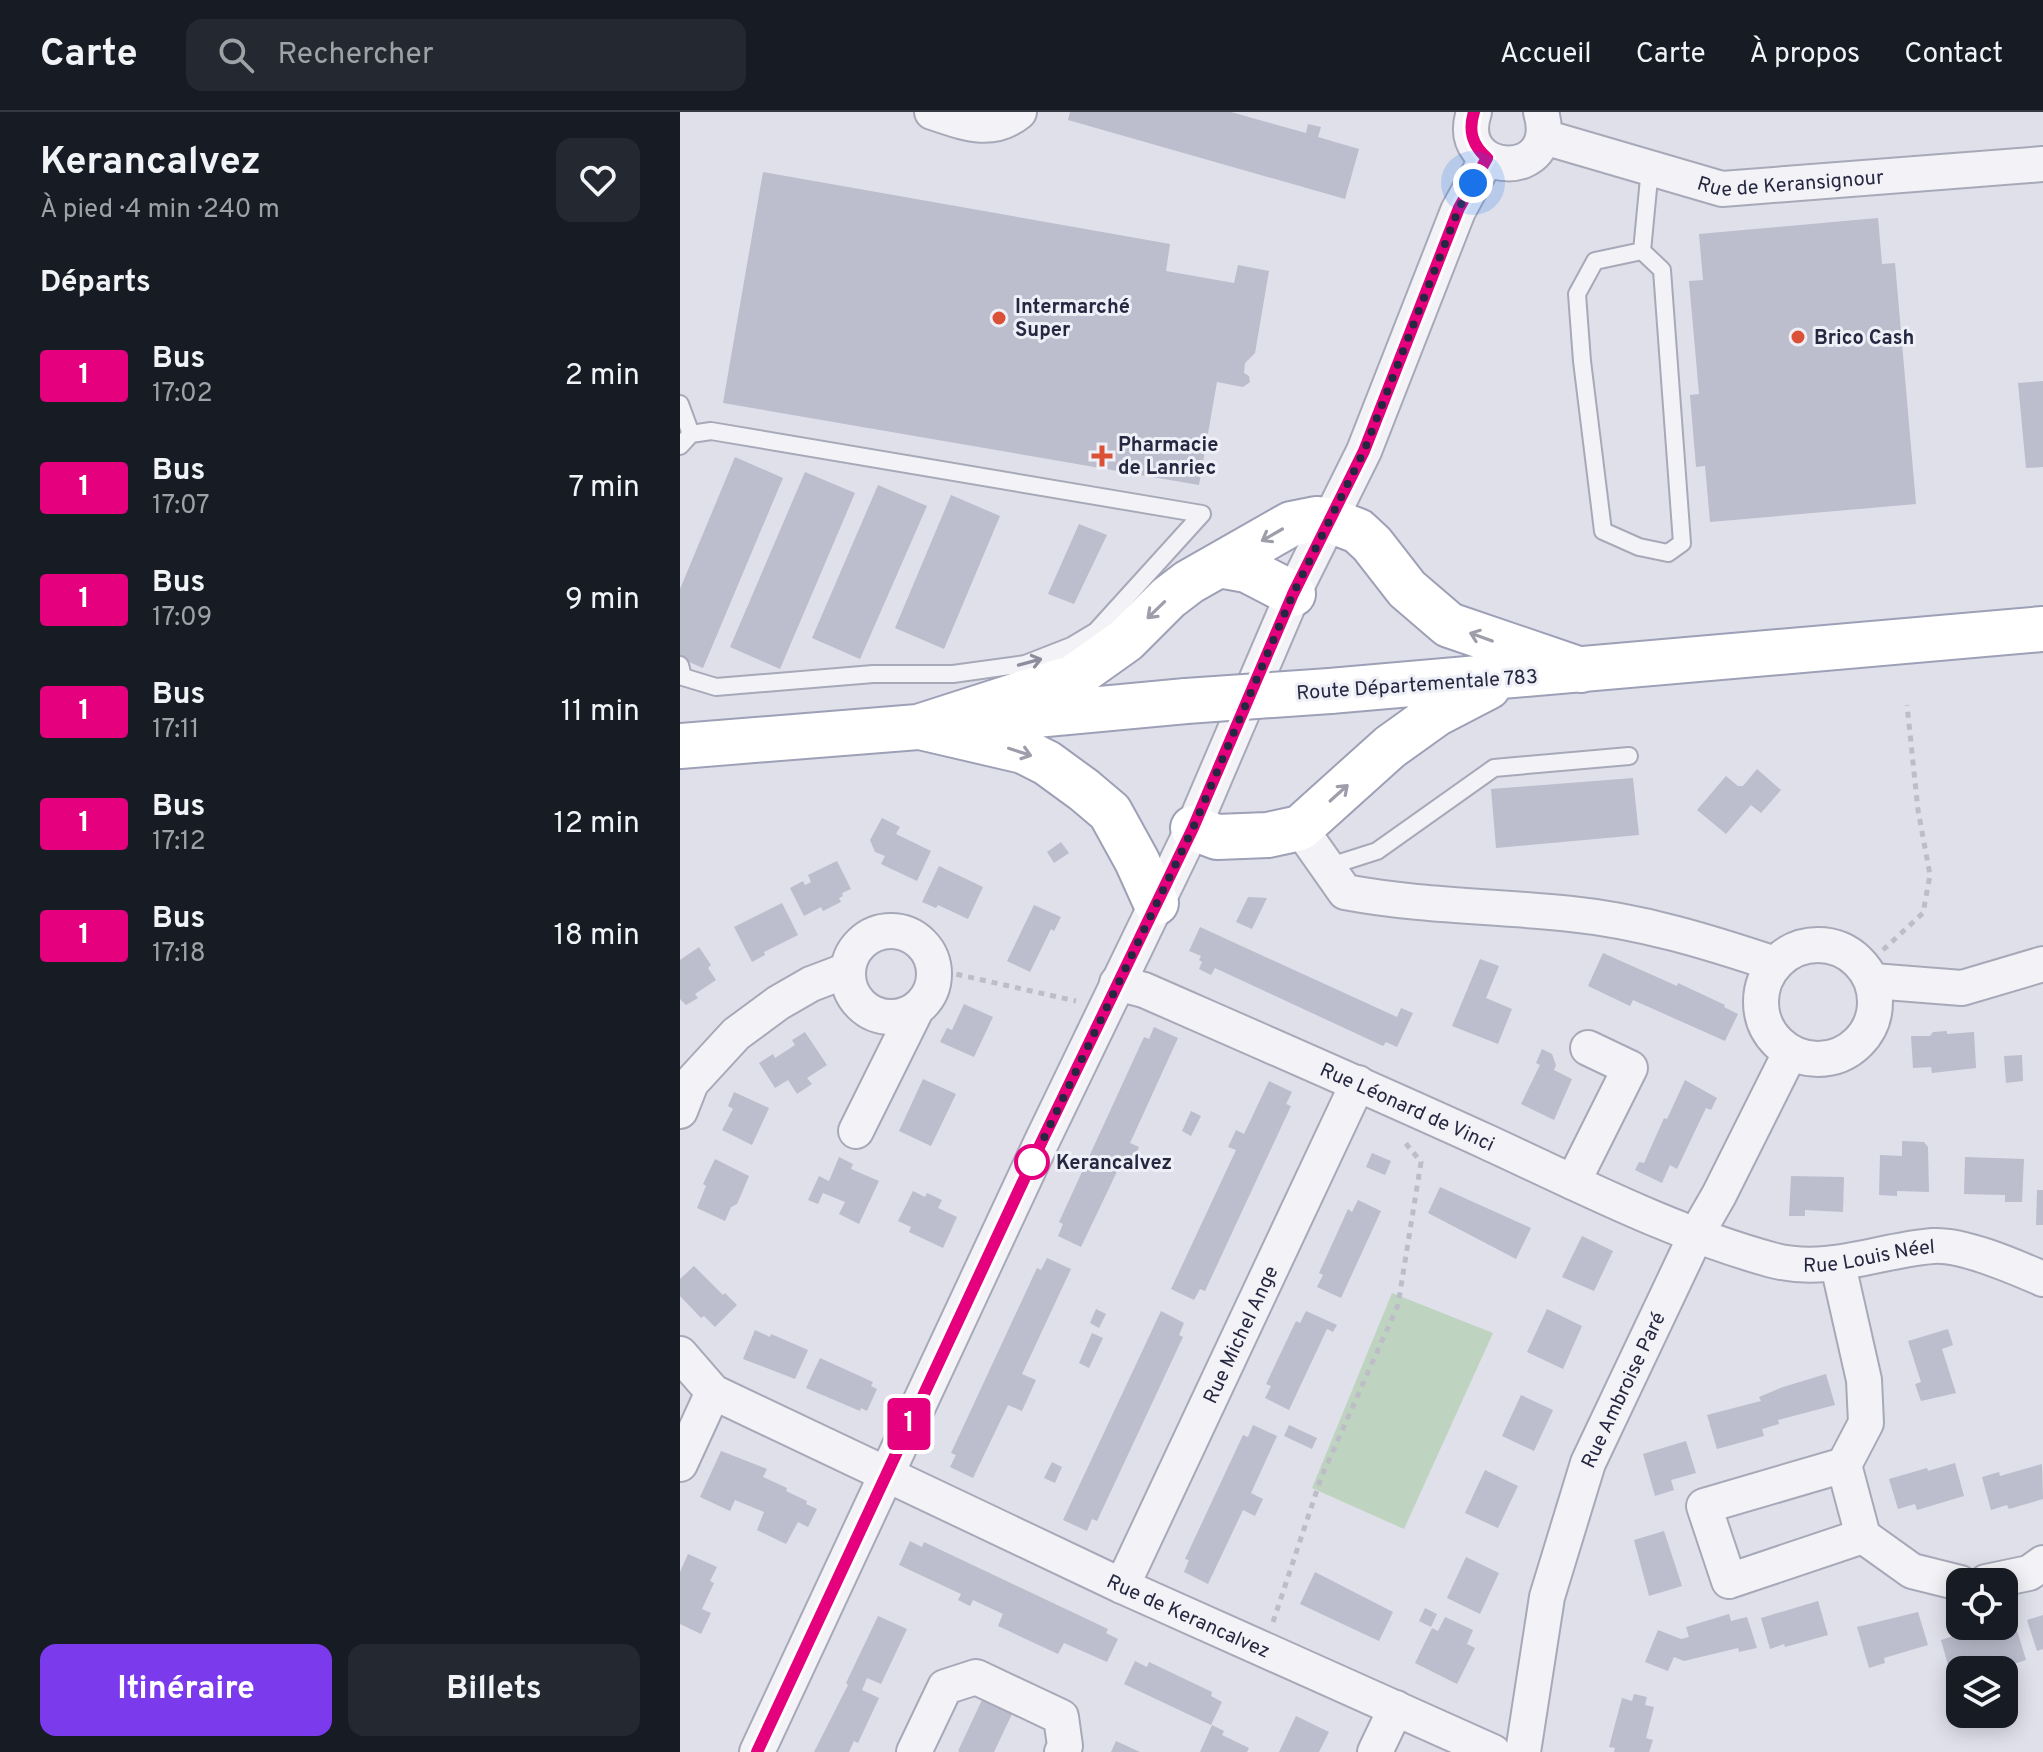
<!DOCTYPE html>
<html lang="fr">
<head>
<meta charset="utf-8">
<style>
	:root { --surface:#171b24; --page:#242831; --text:#f1f3f6; --muted:#9ea1a6; --line:#363941; --accent:#7c3aed }
	body { margin:0; font-family:Overpass,sans-serif; background:var(--page); color:var(--text); height:100vh; display:flex; flex-direction:column; font-size:30px; white-space:nowrap }
	* { box-sizing:border-box; margin:0 }
	p { font-size:26px; color:var(--muted) }
	.icon { flex:none; width:44px; height:44px; fill:none; stroke:currentColor; stroke-width:2; stroke-linecap:round; stroke-linejoin:round }
	.map { position:relative; flex:1; overflow:hidden }
	.side { display:flex; flex-direction:column; background:var(--surface); width:680px }
	.side>* { flex:none }
	.badge { padding:0 16px; border-radius:6px; font-size:28px; line-height:52px }
	.fabs { position:absolute; left:1266px; top:1456px; display:grid; gap:16px }
	.fabs a { display:grid; place-items:center; width:72px; height:72px; border-radius:16px; background:var(--surface); box-shadow:0 4px 20px #0003; font-size:40px }
	.you { position:absolute; width:40px; height:40px; margin:-20px; border:6px solid #fff; border-radius:50%; background:#1a73e8; box-shadow:0 0 0 12px #1a73e833 }
	.map>.badge { position:absolute; translate:-50% -50%; box-shadow:0 0 0 4px #fff }
	h2 { padding:0 40px; font-size:30px; line-height:72px }
	.round { display:grid; place-items:center; flex:none; width:84px; height:84px; border-radius:16px; background:var(--page) }
	.overview { display:flex; align-items:center; justify-content:space-between; height:136px; padding:0 40px }
	h1 { font-size:38px; font-weight:700; line-height:60px }
	.primary-button { display:flex; gap:16px; margin-top:auto; padding:16px 40px }
	.primary-button a { flex:1; height:92px; border-radius:16px; background:var(--accent); color:#fff; font-size:32px; font-weight:700; line-height:92px; text-align:center }
	.primary-button a+a { background:var(--page); color:var(--text) }
	ul { padding:0; list-style:none }
	li { display:flex; align-items:center; gap:24px; height:112px; padding:0 40px }
	li div { flex:1 }
	li b { display:block; font-size:30px }
	li em { font-style:normal }
	li .badge { min-width:88px; font-weight:700; text-align:center }
	header { display:flex; align-items:center; gap:48px; box-sizing:border-box; height:112px; padding:0 40px; background:var(--surface); border-bottom:2px solid var(--line) }
	header strong { font-size:38px }
	nav { display:flex; gap:44px; margin-inline-start:auto; font-size:28px }
	.search { width:560px; height:72px; background:var(--page); display:flex; align-items:center; gap:20px; box-sizing:border-box; padding:0 28px; border-radius:16px; color:var(--muted); font-size:30px }
	main { display:flex; flex:1; min-height:0 }
	.map>svg:first-child { display:block }
	.green { fill:#bfd4c0 }
	.building { fill:#bcbdcd }
	.lines { fill:none; stroke-linecap:round; stroke-linejoin:round }
	.service-casing { stroke:#a8a9b8; stroke-width:20 }
	.minor-casing { stroke:#a8a9b8; stroke-width:38 }
	.primary-casing { stroke:#9da0b6; stroke-width:48 }
	.path { stroke:#bdbdc8; stroke-width:5; stroke-dasharray:6 6; stroke-linecap:butt }
	.service { stroke:#f2f2f7; stroke-width:16 }
	.minor { stroke:#f2f2f7; stroke-width:34 }
	.primary { stroke:#fff; stroke-width:44 }
	.primary-bridge-casing { stroke:#9da0b6; stroke-width:48; stroke-linecap:butt }
	.primary-bridge { stroke:#fff; stroke-width:44 }
	.oneway { stroke:#9d9eaa }
	.oneway2 { stroke:#8c8d9c }
	.line-casing { stroke:#fff; stroke-width:18 }
	.line { stroke:#e5007d; stroke-width:12 }
	.walk { stroke:#262842; stroke-width:8; stroke-dasharray:0 14.4 }
	.poi-dot { fill:#da5138; stroke:#eff0f7; stroke-width:3 }
	.stop-dot { fill:#fff; stroke:#e5007d; stroke-width:4 }
	.labels { text-anchor:middle; stroke-width:6; stroke-linejoin:round; paint-order:stroke }
	.street-label { font-size:20px; fill:#262842; stroke:#eff0f7 }
	.poi-label { font-size:20px; font-weight:bold; fill:#262842; stroke:#eff0f7; text-anchor:start }
	.stop-label { font-size:20px; font-weight:bold; fill:#262842; stroke:#eff0f7; text-anchor:start }
</style>
</head>
<body>
<header>
<strong>Carte</strong>
<div class="search"><svg class="icon" aria-label="search" viewBox="0 0 24 24"><circle cx="10" cy="10" r="6"/><path d="M15 15l6 6"/></svg>Rechercher</div>
<nav><a>Accueil</a><a>Carte</a><a>À propos</a><a>Contact</a></nav>
</header>
<main>
<section class="side">
<div class="overview"><div><h1>Kerancalvez</h1><p>À pied · 4 min · 240 m</p></div><a class="round"><svg class="icon" aria-label="heart" viewBox="0 0 24 24"><path d="M12 20l-8-8c-3-5 5-10 8-4 3-6 11-1 8 4z"/></svg></a></div>
<h2>Départs</h2>
<ul>
<li><span class="badge" style="background:#e5007d;color:#fff">1</span><div><b>Bus</b><p>17:02</p></div><em>2 min</em></li>
<li><span class="badge" style="background:#e5007d;color:#fff">1</span><div><b>Bus</b><p>17:07</p></div><em>7 min</em></li>
<li><span class="badge" style="background:#e5007d;color:#fff">1</span><div><b>Bus</b><p>17:09</p></div><em>9 min</em></li>
<li><span class="badge" style="background:#e5007d;color:#fff">1</span><div><b>Bus</b><p>17:11</p></div><em>11 min</em></li>
<li><span class="badge" style="background:#e5007d;color:#fff">1</span><div><b>Bus</b><p>17:12</p></div><em>12 min</em></li>
<li><span class="badge" style="background:#e5007d;color:#fff">1</span><div><b>Bus</b><p>17:18</p></div><em>18 min</em></li>
</ul>
<div class="primary-button"><a>Itinéraire</a><a>Billets</a></div>
</section>
<div class="map">
<svg width="1363" height="1640" viewBox="0 0 1363 1640">
	<rect width="100%" height="100%" fill="#dfe0ea"/>
	<path class="green" d="M 712,1181 L 813,1221 L 724,1417 L 632,1376 Z"/>
	<path class="building" d="M 390,0 L 551,0 L 626,21 L 628,12 L 641,15 L 638,25 L 679,37 L 665,87 L 388,8 Z
		M 83,60 L 490,132 L 486,159 L 554,171 L 558,153 L 589,159 L 575,241 L 565,251 L 564,261 L 569,264 L 570,270 L 563,275 L 537,270 L 519,373 L 43,291 Z
		M 1198,106 L 1202,152 L 1215,151 L 1236,392 L 1030,410 L 1025,354 L 1016,355 L 1010,283 L 1019,282 L 1009,169 L 1023,168 L 1019,122 Z
		M 1363,269 L 1363,355 L 1346,356 L 1338,271 Z
		M 55,345 L 103,366 L 23,556 L 0,546 L 0,477 Z
		M 125,360 L 175,381 L 100,557 L 50,535 Z
		M 198,373 L 247,394 L 180,547 L 132,526 Z
		M 271,383 L 320,404 L 264,537 L 215,516 Z
		M 399,412 L 427,423 L 394,492 L 368,482 Z
		M 1077,657 L 1101,678 L 1081,701 L 1071,693 L 1046,722 L 1017,698 L 1046,664 L 1058,674 L 1063,674 Z
		M 953,666 L 959,723 L 816,736 L 811,677 Z
		M 202,706 L 220,715 L 216,722 L 251,739 L 237,769 L 201,752 L 205,744 L 195,740 L 190,728 Z
		M 381,730 L 389,741 L 374,751 L 367,740 Z
		M 157,749 L 171,777 L 162,781 L 163,784 L 159,786 L 161,790 L 143,799 L 141,795 L 124,804 L 110,776 L 123,769 L 125,773 L 131,770 L 128,763 Z
		M 259,754 L 303,775 L 288,807 L 258,793 L 256,796 L 242,790 Z
		M 568,785 L 587,786 L 572,817 L 556,810 Z
		M 102,791 L 118,823 L 84,840 L 85,843 L 72,850 L 54,815 Z
		M 354,793 L 381,805 L 374,819 L 371,817 L 350,860 L 327,849 Z
		M 520,815 L 717,905 L 721,896 L 733,901 L 717,935 L 706,930 L 703,934 L 535,856 L 531,863 L 519,857 L 522,850 L 519,848 L 521,844 L 509,839 Z
		M 19,835 L 31,853 L 28,856 L 36,868 L 15,882 L 18,886 L 6,893 L 0,887 L 0,848 Z
		M 923,841 L 997,874 L 998,871 L 1045,893 L 1044,895 L 1058,902 L 1045,929 L 953,888 L 950,894 L 908,874 Z
		M 800,847 L 819,854 L 806,886 L 832,897 L 818,932 L 772,914 Z
		M 284,892 L 313,905 L 294,945 L 260,930 L 267,916 L 272,918 Z
		M 474,915 L 498,926 L 450,1031 L 459,1035 L 452,1051 L 443,1047 L 401,1135 L 378,1124 L 383,1112 L 379,1110 L 464,925 L 469,927 Z
		M 1267,919 L 1267,922 L 1294,920 L 1296,956 L 1252,961 L 1251,955 L 1233,956 L 1231,924 L 1250,924 L 1253,920 Z
		M 125,920 L 147,953 L 127,966 L 132,972 L 117,982 L 108,968 L 95,976 L 79,951 L 93,942 L 95,946 L 115,933 L 112,928 Z
		M 862,937 L 872,942 L 876,953 L 874,958 L 892,967 L 874,1008 L 841,992 L 860,953 L 856,951 Z
		M 1342,943 L 1343,969 L 1326,971 L 1324,944 Z
		M 243,967 L 276,982 L 251,1034 L 219,1019 Z
		M 1005,968 L 1037,986 L 1031,998 L 1026,996 L 997,1057 L 990,1053 L 982,1071 L 955,1058 L 959,1050 L 964,1051 L 984,1006 L 987,1007 Z
		M 589,969 L 612,980 L 606,992 L 611,994 L 525,1179 L 520,1177 L 514,1188 L 491,1177 L 556,1038 L 548,1035 L 556,1018 L 564,1022 Z
		M 54,980 L 89,996 L 72,1033 L 42,1018 L 53,997 L 48,994 Z
		M 511,999 L 521,1004 L 511,1024 L 502,1019 Z
		M 1222,1029 L 1244,1030 L 1248,1035 L 1249,1080 L 1217,1079 L 1217,1084 L 1199,1083 L 1200,1043 L 1222,1044 Z
		M 692,1041 L 711,1049 L 705,1063 L 686,1055 Z
		M 159,1045 L 173,1052 L 171,1057 L 199,1069 L 179,1112 L 159,1102 L 165,1090 L 143,1081 L 138,1092 L 128,1088 L 139,1064 L 149,1069 Z
		M 1285,1045 L 1344,1047 L 1342,1090 L 1325,1090 L 1325,1083 L 1284,1082 Z
		M 35,1047 L 69,1064 L 57,1092 L 51,1095 L 45,1109 L 17,1096 L 26,1074 L 23,1072 Z
		M 1111,1064 L 1164,1065 L 1163,1100 L 1125,1098 L 1125,1104 L 1109,1104 Z
		M 760,1075 L 851,1116 L 836,1147 L 748,1101 Z
		M 1357,1078 L 1363,1078 L 1363,1113 L 1356,1113 Z
		M 233,1079 L 245,1085 L 247,1081 L 262,1088 L 258,1096 L 277,1105 L 263,1136 L 229,1120 L 231,1115 L 218,1109 Z
		M 678,1088 L 701,1099 L 661,1186 L 637,1175 L 643,1163 L 639,1161 L 668,1097 L 672,1100 Z
		M 902,1124 L 933,1139 L 914,1179 L 882,1165 Z
		M 367,1146 L 391,1157 L 342,1262 L 356,1268 L 342,1299 L 328,1293 L 293,1366 L 270,1355 L 276,1343 L 271,1341 L 357,1156 L 361,1158 Z
		M 14,1154 L 43,1183 L 45,1181 L 57,1193 L 35,1215 L 24,1204 L 21,1206 L 0,1184 L 0,1167 Z
		M 416,1197 L 426,1202 L 419,1216 L 410,1211 Z
		M 867,1197 L 902,1214 L 883,1257 L 847,1240 Z
		M 481,1199 L 504,1211 L 499,1223 L 503,1225 L 417,1409 L 412,1407 L 407,1419 L 383,1408 Z
		M 626,1199 L 657,1213 L 653,1220 L 647,1217 L 609,1298 L 585,1286 L 591,1274 L 586,1272 L 616,1209 L 620,1211 Z
		M 1268,1217 L 1273,1233 L 1262,1237 L 1276,1281 L 1241,1289 L 1235,1272 L 1241,1270 L 1228,1229 Z
		M 75,1218 L 90,1225 L 91,1222 L 128,1238 L 115,1267 L 63,1247 Z
		M 412,1221 L 423,1226 L 409,1256 L 399,1251 Z
		M 140,1246 L 193,1270 L 191,1274 L 197,1277 L 187,1299 L 181,1296 L 180,1299 L 126,1276 Z
		M 1146,1262 L 1155,1293 L 1098,1308 L 1099,1312 L 1082,1317 L 1084,1324 L 1037,1337 L 1027,1303 L 1081,1289 L 1079,1285 L 1103,1275 Z
		M 841,1283 L 873,1298 L 854,1339 L 822,1324 Z
		M 573,1313 L 597,1324 L 571,1381 L 583,1387 L 575,1404 L 563,1398 L 528,1472 L 504,1460 L 509,1448 L 505,1447 L 563,1323 L 568,1325 Z
		M 609,1313 L 637,1326 L 632,1337 L 604,1324 Z
		M 1006,1329 L 1016,1361 L 991,1368 L 994,1378 L 975,1384 L 963,1342 Z
		M 41,1339 L 87,1357 L 83,1365 L 107,1376 L 106,1379 L 127,1389 L 126,1392 L 137,1397 L 128,1415 L 118,1410 L 106,1432 L 77,1418 L 84,1400 L 55,1388 L 50,1399 L 20,1385 Z
		M 372,1350 L 382,1355 L 375,1371 L 364,1366 Z
		M 1275,1351 L 1284,1384 L 1237,1398 L 1235,1392 L 1218,1397 L 1209,1367 L 1247,1356 L 1248,1359 Z
		M 1362,1352 L 1363,1387 L 1329,1397 L 1327,1393 L 1311,1398 L 1302,1365 L 1319,1360 L 1320,1364 Z
		M 805,1358 L 838,1374 L 818,1416 L 785,1401 Z
		M 984,1419 L 1002,1474 L 969,1484 L 954,1428 Z
		M 230,1429 L 242,1435 L 244,1430 L 428,1517 L 426,1521 L 438,1527 L 427,1550 L 384,1531 L 378,1542 L 318,1514 L 323,1502 L 293,1488 L 290,1494 L 278,1488 L 281,1482 L 219,1453 Z
		M 8,1442 L 37,1455 L 30,1469 L 34,1471 L 22,1497 L 31,1501 L 21,1522 L 0,1512 L 0,1460 Z
		M 786,1445 L 819,1461 L 800,1502 L 767,1486 Z
		M 635,1460 L 713,1500 L 699,1529 L 620,1492 Z
		M 1138,1489 L 1148,1523 L 1105,1535 L 1104,1532 L 1090,1537 L 1081,1506 Z
		M 745,1496 L 757,1502 L 751,1515 L 739,1509 Z
		M 1238,1500 L 1248,1533 L 1204,1546 L 1205,1551 L 1189,1556 L 1177,1515 Z
		M 1049,1502 L 1051,1509 L 1067,1505 L 1077,1536 L 1059,1540 L 1058,1536 L 1004,1549 L 994,1545 L 988,1559 L 965,1550 L 978,1518 L 1001,1527 L 1009,1525 L 1006,1515 Z
		M 1363,1503 L 1363,1537 L 1357,1539 L 1347,1508 Z
		M 198,1504 L 227,1517 L 201,1572 L 187,1566 L 182,1578 L 199,1586 L 178,1631 L 174,1629 L 169,1640 L 134,1640 L 168,1573 L 166,1571 Z
		M 765,1505 L 793,1518 L 787,1532 L 795,1536 L 777,1572 L 735,1551 L 752,1516 L 758,1519 Z
		M 1333,1505 L 1346,1548 L 1327,1554 L 1325,1545 L 1270,1560 L 1261,1528 L 1304,1514 L 1324,1514 L 1324,1508 Z
		M 455,1549 L 467,1555 L 469,1550 L 532,1580 L 531,1584 L 542,1590 L 531,1613 L 444,1572 Z
		M 954,1582 L 967,1585 L 965,1593 L 974,1595 L 966,1626 L 973,1628 L 969,1640 L 934,1640 L 935,1636 L 929,1635 L 942,1586 L 952,1589 Z
		M 303,1586 L 333,1600 L 314,1640 L 280,1640 L 278,1639 Z
		M 616,1604 L 649,1620 L 639,1640 L 599,1640 Z
		M 532,1613 L 544,1619 L 542,1623 L 569,1636 L 567,1640 L 520,1640 Z
		M 436,1629 L 460,1640 L 431,1640 Z"/>
	<g class="lines">
		<g class="service-casing">
			<path id="service" d="M 962,139 L 982,158 L 1002,431 L 988,441 L 959,435 L 923,419 L 902,249 L 897,182 L 915,149 Z
				M 962,139 L 970,56
				M 0,292 L 11,322
				M 0,334 L 11,322 L 31,319 L 522,402
				M 0,553 L 3,565 L 36,575 L 193,562 L 273,562 L 345,552 L 391,534 L 416,519 L 522,402
				M 647,755 L 697,739 L 814,656 L 949,644"/>
		</g>
		<g class="minor-casing">
			<g id="minor">
				<path d="M 252,0 C 283,10 311,23 339,0"/>
				<path d="M 794,0 C 772,66 882,71 861,0"/>
				<path id="s1" d="M 864,25 L 1042,77 L 1363,52"/>
				<path d="M 620,716 L 665,780 C 739,794 816,794 891,802 C 961,809 1029,830 1095,852"/>
				<circle cx="211" cy="862" r="43"/>
				<circle cx="1138" cy="890" r="57"/>
				<path d="M 1193,869 L 1282,876 L 1363,852"/>
				<path id="s2" d="M 437,871 L 464,878 C 578,928 693,978 807,1030 C 900,1073 993,1121 1092,1148 C 1148,1163 1199,1138 1253,1134 C 1283,1132 1335,1155 1363,1167"/>
				<path d="M 0,999 L 11,971 L 56,922 L 98,891 L 131,872 L 168,858"/>
				<path d="M 176,1019 L 235,900"/>
				<path d="M 893,1070 L 950,956 L 908,936"/>
				<path d="M 1158,1153 L 1184,1268 L 1186,1311 L 1164,1353 L 1183,1424 L 1232,1459 L 1280,1471"/>
				<path id="s3" d="M 0,1242 L 33,1280 L 442,1474 L 813,1640"/>
				<path d="M 0,1352 L 33,1280"/>
				<path d="M 1164,1353 L 1024,1394 L 1049,1469 L 1183,1424"/>
				<path d="M 1306,1470 L 1349,1461 L 1363,1451"/>
				<path id="s4" d="M 442,1474 L 678,971"/>
				<path d="M 77,1640 L 361,1031 L 513,716 L 613,482 L 684,339 L 778,99 L 807,46"/>
				<path d="M 234,1640 L 265,1575 L 296,1565 L 381,1605 L 385,1634 L 382,1640"/>
				<path d="M 695,1640 L 716,1596"/>
				<path id="s5" d="M 843,1640 L 867,1485 L 908,1351 L 1016,1123 L 1039,1083 L 1110,941"/>
			</g>
		</g>
		<g class="primary-casing">
			<path id="primary" d="M 539,453 L 567,458 L 613,482
				M 650,579 L 1363,517
				M 324,606 L 506,589
				M 240,615 L 343,639 L 367,651 L 404,678 L 430,700 L 457,749 L 476,791
				M 0,634 L 238,615 L 394,565 L 446,528 L 488,486 L 509,470 L 611,412 L 636,407 L 649,408 L 678,419 L 692,432 L 727,477 L 769,513 L 901,558
				M 513,716 L 537,725 L 588,723 L 620,716 L 710,635 L 756,602 L 808,575"/>
		</g>
		<path class="path" d="M 1203,838 L 1243,801 L 1250,763 L 1238,698 L 1227,593
			M 253,857 L 396,889
			M 593,1510 L 641,1366 L 718,1193 L 741,1050 L 723,1028"/>
		<use href="#service" class="service"/>
		<use href="#minor" class="minor"/>
		<use href="#primary" class="primary"/>
		<g class="primary-bridge-casing">
			<path id="primary-bridge" d="M 506,589 L 650,579"/>
		</g>
		<use href="#primary-bridge" class="primary-bridge"/>
	</g>
	<defs><path id="oneway-shaft" d="M-6 0H5M1.5-3L5.5 0L1.5 3" fill="none" stroke-width="1.6" stroke-linecap="round" stroke-linejoin="round" transform="scale(2)"/></defs>
	<g class="oneway">
		<use href="#oneway-shaft" transform="translate(592 423) rotate(150)"/>
		<use href="#oneway-shaft" transform="translate(476 498) rotate(136)"/>
		<use href="#oneway-shaft" transform="translate(801 525) rotate(-160)"/>
		<use href="#oneway-shaft" transform="translate(340 640) rotate(18)"/>
		<use href="#oneway-shaft" transform="translate(659 681) rotate(-42)"/>
	</g>
	<use class="oneway2" href="#oneway-shaft" transform="translate(350 550) rotate(-15)"/>
	<g class="lines">
		<g class="line-casing">
			<path id="line" d="M 77,1640 L 361,1031 L 513,716 L 613,482 L 684,339 L 779,96 L 807,46 C 792,33 788,19 794,0"/>
		</g>
		<use href="#line" class="line"/>
		<path class="walk" d="M 352,1050 L 349,1057 L 513,716 L 613,482 L 684,339 L 779,96 L 793,71"/>
	</g>
	<g class="poi-dot">
		<circle cx="319" cy="206" r="8"/>
		<circle cx="1118" cy="225" r="8"/>
		<path d="M418 332h8v8h8v8h-8v8h-8v-8h-8v-8h8z"/>
	</g>
	<circle class="stop-dot" cx="352" cy="1050" r="16"/>
	<g class="labels">
		<g class="street-label">
			<text dy="7" stroke="none"><textPath href="#s1" startOffset="254">Rue de Keransignour</textPath></text>
			<text transform="translate(737 572) rotate(-4)" y="7">Route Départementale 783</text>
			<text dy="7" stroke="none"><textPath href="#s2" startOffset="316">Rue Léonard de Vinci</textPath></text>
			<text dy="7" stroke="none"><textPath href="#s2" startOffset="810">Rue Louis Néel</textPath></text>
			<text dy="7" stroke="none"><textPath href="#s4" startOffset="278">Rue Michel Ange</textPath></text>
			<text dy="7" stroke="none"><textPath href="#s5" startOffset="378">Rue Ambroise Paré</textPath></text>
			<text dy="7" stroke="none"><textPath href="#s3" startOffset="576">Rue de Kerancalvez</textPath></text>
		</g>
		<g class="poi-label">
			<text x="335" y="201">Intermarché<tspan x="335" dy="23">Super</tspan></text>
			<text x="1134" y="232">Brico Cash</text>
			<text x="438" y="339">Pharmacie<tspan x="438" dy="23">de Lanriec</tspan></text>
		</g>
		<g class="stop-label">
			<text x="376" y="1057">Kerancalvez</text>
		</g>
	</g>
</svg>
<div class="fabs">
<a><svg class="icon" aria-label="locate" viewBox="0 0 24 24"><circle cx="12" cy="12" r="6"/><path d="M12 2v4M12 18v4M2 12h4M18 12h4"/></svg></a>
<a><svg class="icon" aria-label="layers" viewBox="0 0 24 24"><path d="M12 4l9 5-9 5-9-5zM3 14l9 5 9-5"/></svg></a>
</div>
<div class="you" style="left:793px;top:71px"></div>
<b class="badge" style="left:229px;top:1312px;background:#e5007d;color:#fff">1</b>
</div>
</main>
</body>
</html>
